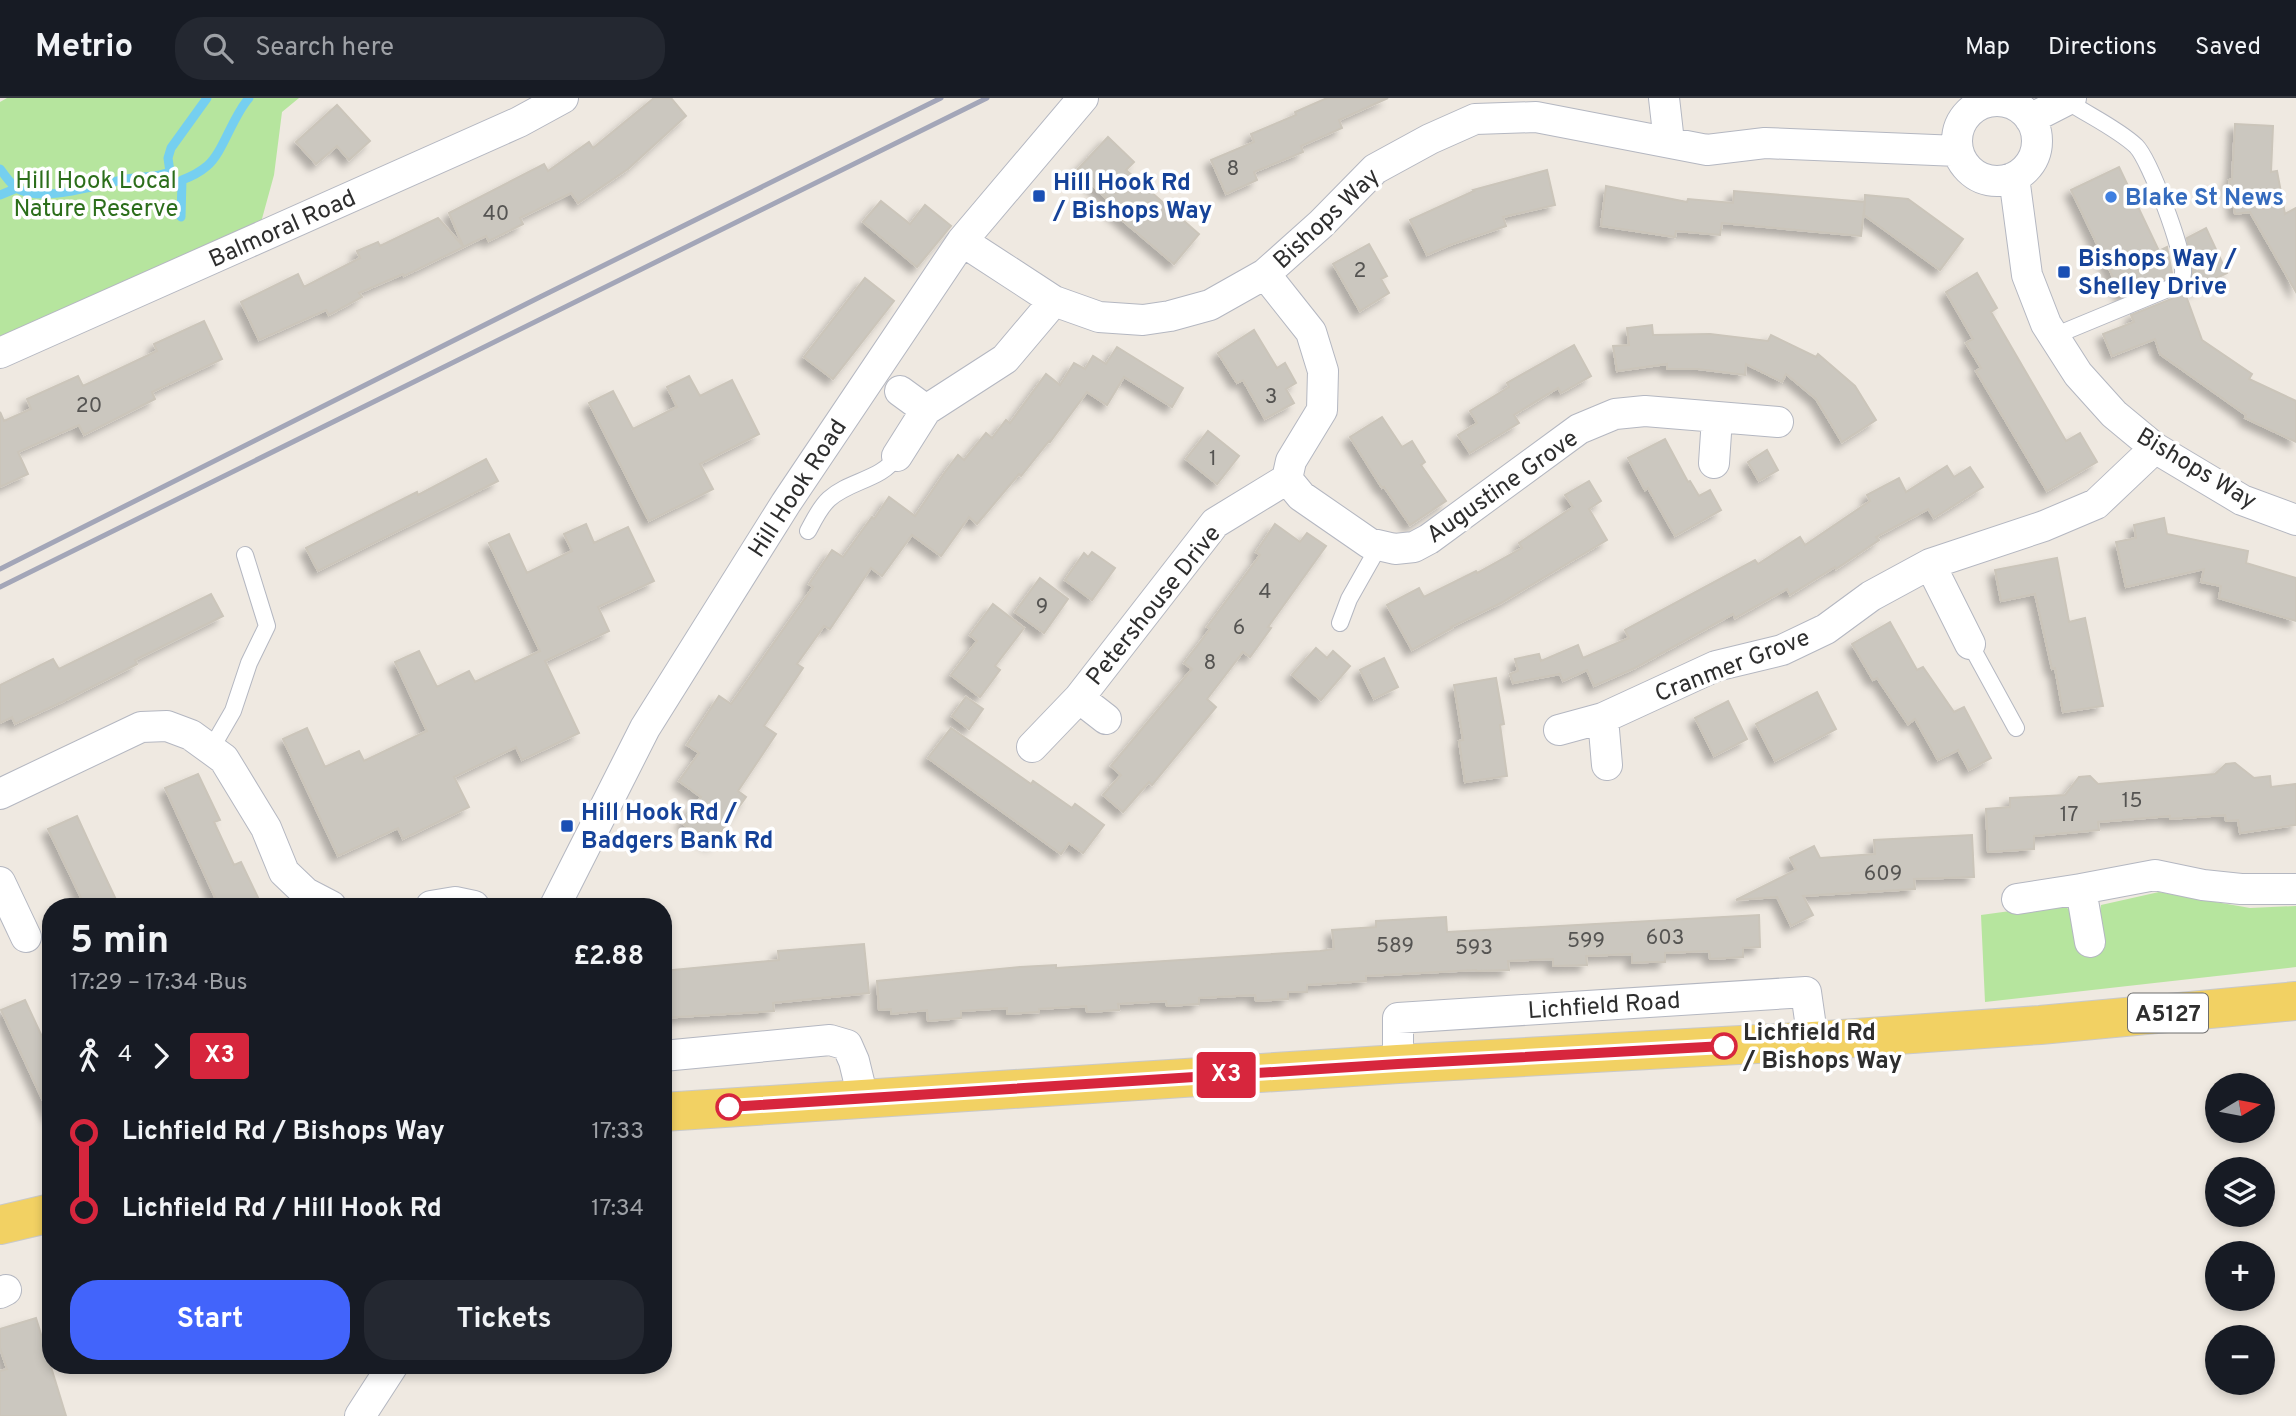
<!DOCTYPE html>
<html lang="en">
<head>
<meta charset="utf-8">
<style>
	:root { --surface:#171b24; --page:#242831; --text:#f1f3f6; --muted:#9ea1a6; --line:#363941; --accent:#4264fb }
	body { margin:0; font-family:Overpass,sans-serif; background:var(--page); color:var(--text); height:100vh; display:flex; flex-direction:column; font-size:26px; white-space:nowrap }
	* { box-sizing:border-box; margin:0 }
	p { font-size:23px; color:var(--muted) }
	.icon { flex:none; width:38px; height:38px; fill:none; stroke:currentColor; stroke-width:2; stroke-linecap:round; stroke-linejoin:round }
	.map { position:relative; flex:1; overflow:hidden }
	.details { position:absolute; left:42px; top:800px; width:630px; height:476px; display:flex; flex-direction:column; background:var(--surface); border-radius:28px; box-shadow:0 4px 10px #0003 }
	.details>* { flex:none }
	.badge { padding:0 14px; border-radius:5px; font-size:24px; line-height:46px }
	.needle { width:46px; rotate:80deg }
	.tools { position:absolute; left:2205px; top:975px; display:grid; gap:14px }
	.tools a { display:grid; place-items:center; width:70px; height:70px; border-radius:50%; background:var(--surface); box-shadow:0 4px 10px #0003; font-size:35px }
	.map>.badge { position:absolute; translate:-50% -50%; box-shadow:0 0 0 4px #fff }
	.legs { display:flex; align-items:center; gap:10px; height:77px; padding:0 28px; font-size:23px }
	.legs p { margin-inline-start:auto }
	.overview { display:flex; align-items:center; justify-content:space-between; height:119px; padding:0 28px }
	h1 { font-size:38px; font-weight:700; line-height:52px }
	.button { display:flex; gap:14px; margin-top:auto; padding:14px 28px }
	.button a { flex:1; height:80px; border-radius:28px; background:var(--accent); color:#fff; font-size:28px; font-weight:700; line-height:80px; text-align:center }
	.button a+a { background:var(--page); color:var(--text) }
	ul { padding:0 28px; list-style:none }
	li { display:flex; align-items:center; gap:24px; height:77px; font-size:26px }
	li i { display:grid; place-items:center; width:10px; height:100%; margin:0 9px; background:currentColor }
	li i::after { content:''; width:18px; height:18px; margin:-9px; border:5px solid; border-radius:50%; background:var(--surface) }
	li p { margin-inline-start:auto }
	li:first-child i { background:linear-gradient(#0000 50%,currentColor 0) }
	li:last-child i { background:linear-gradient(currentColor 50%,#0000 0) }
	header { display:flex; align-items:center; gap:42px; box-sizing:border-box; height:98px; padding:0 35px; background:var(--surface); border-bottom:2px solid var(--line) }
	header strong { font-size:33px }
	nav { display:flex; gap:38px; margin-inline-start:auto; font-size:24px }
	.search { width:490px; height:63px; background:var(--page); display:flex; align-items:center; gap:18px; box-sizing:border-box; padding:0 24px; border-radius:28px; color:var(--muted); font-size:26px }
	.map>svg:first-child { display:block }
	.green { fill:#b6e59e }
	.lines { fill:none; stroke-linecap:round; stroke-linejoin:round }
	.stream { stroke:#75cff0; stroke-width:9 }
	.building { fill:#cbc7bf; stroke:#cbc5ba; stroke-width:2; filter:url(#shadow) }
	.service-casing { stroke:#b4b7c1; stroke-width:18 }
	.minor-casing { stroke:#b4b7c1; stroke-width:32 }
	.primary-casing { stroke:#c9c9c9; stroke-width:40 }
	.service { stroke:#fff; stroke-width:16 }
	.minor { stroke:#fff; stroke-width:30 }
	.primary { stroke:#f2d163; stroke-width:38 }
	.rail { stroke:#a3a6b8; stroke-width:5 }
	.line-1-casing { stroke:#fff; stroke-width:16 }
	.line-1 { stroke:#d7263d; stroke-width:10 }
	.transit-dot { fill:#1a4fb4; stroke:#fff; stroke-width:2.5 }
	.shop-dot { fill:#3f7fe0; stroke:#fff; stroke-width:2.5 }
	.stop-1-dot { fill:#fff; stroke:#d7263d; stroke-width:3.5 }
	.labels { text-anchor:middle; stroke-width:7; stroke-linejoin:round; paint-order:stroke }
	.number-label { font-size:21px; fill:#555452 }
	.shield { fill:#fff; stroke:#6d6d6d; stroke-width:2 }
	.shield-label { font-size:23px; font-weight:bold; fill:#2e2e2e }
	.park-label { font-size:24px; fill:#2c6e1b; stroke:#fff }
	.transit-label { font-size:24px; font-weight:bold; fill:#164399; stroke:#fff; text-anchor:start }
	.shop-label { font-size:24px; font-weight:bold; fill:#366cbe; stroke:#fff; text-anchor:start }
	.street-label { font-size:24px; fill:#2e2e2e; stroke:#fff }
	.stop-label { font-size:24px; font-weight:bold; fill:#2e2e2e; stroke:#fff; text-anchor:start }
</style>
</head>
<body>
<header>
<strong>Metrio</strong>
<div class="search"><svg class="icon" aria-label="search" viewBox="0 0 24 24"><circle cx="10" cy="10" r="6"/><path d="M15 15l6 6"/></svg>Search here</div>
<nav><a>Map</a><a>Directions</a><a>Saved</a></nav>
</header>
<div class="map">
<svg width="2296" height="1318" viewBox="0 0 2296 1318">
	<defs>
		<filter id="shadow"><feDropShadow dx="-6" dy="6" stdDeviation="3.5" flood-color="#0004"/></filter>
	</defs>
	<rect width="100%" height="100%" fill="#efe9e1"/>
	<path class="green" d="M 7,0 L 299,0 L 282,14 L 274,77 L 260,128 L 0,243 L 0,4 Z
		M 2159,794 L 2250,810 L 2296,808 L 2296,869 L 1985,904 L 1981,817 L 2062,806 L 2076,817 L 2099,818 L 2101,807 Z"/>
	<g class="lines">
		<path class="stream" d="M 0,71 C 5,77 11,87 18,91 C 44,105 99,86 127,81 C 142,78 156,80 170,74 L 168,60 L 171,50 L 207,0
			M 0,97 L 17,90
			M 181,119 L 182,82 C 190,79 200,74 207,68 C 223,55 232,19 249,0"/>
	</g>
	<path class="building" d="M 654,0 L 671,0 L 686,18 L 628,71 L 578,105 L 571,95 L 520,120 L 523,126 L 489,143 L 486,138 L 404,178 L 403,176 L 359,195 L 362,199 L 329,217 L 326,212 L 259,242 L 241,204 L 298,176 L 304,189 L 360,160 L 357,153 L 378,144 L 380,148 L 438,120 L 463,148 L 449,115 L 544,66 L 548,73 L 589,44 L 593,50 Z
		M 1327,0 L 1388,0 L 1339,22 L 1342,30 L 1301,48 L 1303,54 L 1254,74 L 1257,82 L 1226,96 L 1211,62 L 1254,44 L 1251,36 L 1296,17 L 1295,14 Z
		M 337,7 L 370,43 L 349,62 L 337,48 L 316,66 L 296,44 Z
		M 2235,26 L 2273,28 L 2271,74 L 2277,73 L 2285,116 L 2296,110 L 2296,194 L 2250,114 L 2235,116 L 2229,82 L 2232,81 Z
		M 1108,39 L 1134,64 L 1126,72 L 1199,136 L 1174,166 L 1110,112 L 1114,108 L 1077,72 Z
		M 2119,69 L 2159,153 L 2167,149 L 2172,175 L 2169,179 L 2122,198 L 2071,92 Z
		M 1547,72 L 1555,107 L 1503,119 L 1506,128 L 1450,147 L 1427,157 L 1410,122 L 1474,93 L 1473,92 Z
		M 1606,88 L 1687,104 L 1688,101 L 1733,105 L 1734,93 L 1865,104 L 1861,138 L 1722,125 L 1720,137 L 1676,133 L 1675,139 L 1601,128 Z
		M 1865,97 L 1908,101 L 1963,141 L 1940,172 L 1864,117 Z
		M 881,103 L 910,126 L 925,107 L 951,128 L 917,169 L 863,124 Z
		M 2206,130 L 2227,175 L 2185,195 L 2202,242 L 2252,276 L 2249,281 L 2296,303 L 2296,344 L 2245,320 L 2246,317 L 2160,256 L 2155,241 L 2112,258 L 2103,236 L 2134,224 L 2131,217 L 2179,198 L 2189,189 L 2193,174 L 2187,140 Z
		M 1369,146 L 1387,178 L 1381,181 L 1389,195 L 1360,213 L 1333,166 Z
		M 1977,175 L 1997,210 L 1991,214 L 2066,343 L 2080,335 L 2097,364 L 2047,393 L 1976,273 L 1981,270 L 1966,245 L 1973,241 L 1946,194 Z
		M 865,180 L 894,203 L 833,281 L 804,259 Z
		M 204,223 L 222,261 L 152,294 L 155,301 L 84,337 L 79,327 L 18,354 L 28,376 L 0,389 L 0,314 L 4,323 L 31,311 L 27,301 L 78,278 L 83,288 L 157,253 L 154,246 Z
		M 1652,227 L 1653,237 L 1710,236 L 1768,243 L 1771,237 L 1816,259 L 1818,256 L 1855,288 L 1876,322 L 1842,344 L 1816,301 L 1786,276 L 1782,284 L 1746,266 L 1745,277 L 1698,271 L 1667,271 L 1667,266 L 1617,273 L 1613,248 L 1629,247 L 1627,230 Z
		M 1254,232 L 1277,270 L 1285,265 L 1296,285 L 1286,291 L 1294,305 L 1265,321 L 1243,282 L 1237,285 L 1218,255 Z
		M 1574,247 L 1591,278 L 1561,295 L 1558,290 L 1514,317 L 1519,325 L 1470,355 L 1458,337 L 1477,325 L 1470,313 L 1509,289 L 1507,285 Z
		M 1117,249 L 1183,290 L 1172,309 L 1124,279 L 1107,307 L 1087,294 L 1050,344 L 1049,343 L 1021,378 L 1019,376 L 977,426 L 969,419 L 941,458 L 912,437 L 882,478 L 871,470 L 830,531 L 824,528 L 797,566 L 803,570 L 764,628 L 776,636 L 738,693 L 746,699 L 712,746 L 682,725 L 701,699 L 679,683 L 699,655 L 687,647 L 719,598 L 731,606 L 813,489 L 809,486 L 832,452 L 843,459 L 872,419 L 874,421 L 889,399 L 915,418 L 945,374 L 958,357 L 964,362 L 986,335 L 992,340 L 1006,322 L 1010,325 L 1046,276 L 1060,287 L 1074,265 L 1085,271 L 1093,258 L 1106,266 Z
		M 689,278 L 700,298 L 732,282 L 759,336 L 700,366 L 713,391 L 649,423 L 589,305 L 613,293 L 633,331 L 677,309 L 667,289 Z
		M 1382,319 L 1402,349 L 1412,343 L 1425,364 L 1421,367 L 1446,403 L 1410,427 L 1384,389 L 1382,390 L 1350,339 Z
		M 1208,333 L 1239,358 L 1217,386 L 1186,361 Z
		M 1665,341 L 1688,384 L 1690,383 L 1699,398 L 1710,392 L 1721,412 L 1675,438 L 1648,390 L 1645,392 L 1628,360 Z
		M 1767,352 L 1778,372 L 1759,383 L 1748,364 Z
		M 486,361 L 498,383 L 318,473 L 306,450 L 417,394 L 418,397 Z
		M 1947,368 L 1954,379 L 1970,369 L 1983,389 L 1934,420 L 1928,411 L 1876,439 L 1879,442 L 1836,471 L 1835,469 L 1790,497 L 1787,491 L 1735,520 L 1733,516 L 1635,570 L 1594,588 L 1587,572 L 1563,583 L 1560,576 L 1513,585 L 1510,576 L 1518,573 L 1515,561 L 1539,556 L 1541,563 L 1578,547 L 1583,560 L 1629,540 L 1625,532 L 1755,462 L 1758,466 L 1800,439 L 1805,447 L 1870,403 L 1867,397 L 1899,380 L 1906,394 Z
		M 1589,383 L 1601,403 L 1589,411 L 1607,442 L 1501,505 L 1451,529 L 1452,530 L 1412,552 L 1387,507 L 1419,490 L 1424,499 L 1476,473 L 1477,475 L 1522,450 L 1519,445 L 1573,409 L 1565,397 Z
		M 2164,420 L 2167,436 L 2248,453 L 2246,465 L 2296,480 L 2296,523 L 2219,500 L 2221,488 L 2201,484 L 2204,471 L 2126,489 L 2116,444 L 2136,440 L 2134,427 Z
		M 586,426 L 594,445 L 628,429 L 654,483 L 598,509 L 609,533 L 545,563 L 579,635 L 522,662 L 516,649 L 454,679 L 469,709 L 403,741 L 398,730 L 338,758 L 283,641 L 307,630 L 325,669 L 359,653 L 364,663 L 427,633 L 395,564 L 419,553 L 437,589 L 469,573 L 475,584 L 540,553 L 489,445 L 509,436 L 527,475 L 572,453 L 564,436 Z
		M 1275,426 L 1300,444 L 1307,435 L 1326,448 L 1268,529 L 1271,530 L 1250,559 L 1243,554 L 1207,601 L 1216,609 L 1152,687 L 1149,684 L 1123,714 L 1103,697 L 1121,677 L 1111,668 L 1192,571 L 1184,565 L 1210,531 L 1207,529 L 1260,457 L 1256,454 Z
		M 1092,454 L 1115,470 L 1092,502 L 1065,482 L 1084,455 L 1088,459 Z
		M 2057,460 L 2069,524 L 2085,520 L 2103,608 L 2063,614 L 2055,570 L 2052,571 L 2035,496 L 2001,503 L 1995,472 Z
		M 1040,480 L 1068,501 L 1044,535 L 1015,514 Z
		M 211,496 L 223,518 L 135,562 L 137,566 L 62,604 L 15,626 L 12,619 L 0,625 L 0,587 L 53,561 L 59,571 Z
		M 993,506 L 1024,530 L 995,568 L 1000,572 L 980,599 L 951,577 L 977,543 L 970,537 Z
		M 1890,524 L 1917,572 L 1923,569 L 1954,614 L 1964,609 L 1991,660 L 1969,672 L 1958,652 L 1938,662 L 1915,621 L 1908,626 L 1877,580 L 1873,582 L 1852,546 Z
		M 1316,550 L 1327,560 L 1333,553 L 1350,568 L 1321,602 L 1292,577 Z
		M 1384,560 L 1398,589 L 1374,601 L 1360,572 Z
		M 1496,580 L 1504,626 L 1500,627 L 1507,678 L 1465,684 L 1459,643 L 1463,642 L 1454,587 Z
		M 1817,594 L 1836,631 L 1775,663 L 1756,626 Z
		M 966,599 L 983,611 L 969,631 L 952,618 Z
		M 1728,603 L 1747,641 L 1714,658 L 1695,620 Z
		M 951,630 L 1031,686 L 1033,683 L 1072,710 L 1075,706 L 1104,727 L 1083,755 L 1069,745 L 1061,756 L 928,660 Z
		M 2235,665 L 2254,680 L 2270,678 L 2271,689 L 2296,686 L 2296,727 L 2240,735 L 2238,722 L 2226,723 L 2225,717 L 2170,721 L 2170,718 L 2098,724 L 2099,732 L 2034,738 L 2034,751 L 1988,754 L 1986,711 L 2010,709 L 2010,700 L 2065,697 L 2079,679 L 2090,678 L 2098,686 L 2215,676 L 2226,666 Z
		M 198,676 L 220,722 L 214,724 L 234,767 L 241,764 L 262,808 L 219,808 L 165,690 Z
		M 77,718 L 93,753 L 119,808 L 85,808 L 48,731 Z
		M 1972,737 L 1974,779 L 1914,781 L 1915,791 L 1803,798 L 1813,817 L 1791,828 L 1777,799 L 1736,802 L 1796,772 L 1790,760 L 1814,748 L 1820,760 L 1875,756 L 1874,742 Z
		M 1759,817 L 1760,849 L 1743,850 L 1743,859 L 1710,861 L 1709,853 L 1665,855 L 1665,864 L 1649,864 L 1632,865 L 1632,856 L 1586,858 L 1587,867 L 1553,868 L 1553,861 L 1508,863 L 1509,872 L 1476,873 L 1476,872 L 1366,878 L 1366,883 L 1307,887 L 1307,894 L 1288,894 L 1288,901 L 1256,903 L 1255,897 L 1199,900 L 1199,906 L 1167,908 L 1166,903 L 1118,906 L 1119,912 L 1087,914 L 1086,908 L 1039,911 L 1039,914 L 1007,916 L 1007,910 L 961,913 L 961,920 L 928,923 L 927,912 L 891,916 L 891,911 L 879,912 L 877,883 L 1020,869 L 1056,867 L 1056,870 L 1320,853 L 1334,851 L 1332,832 L 1376,829 L 1376,823 L 1446,819 L 1447,834 Z
		M 864,846 L 869,895 L 773,905 L 774,913 L 663,920 L 663,873 L 779,862 L 778,853 Z
		M 25,902 L 51,958 L 51,1020 L 1,912 Z
		M 36,1220 L 66,1318 L 0,1318 L 0,1273 L 7,1271 L 0,1250 L 0,1231 Z"/>
	<g class="lines">
		<g class="service-casing">
			<path id="service" d="M 2054,238 L 2175,188 C 2179,184 2183,182 2183,175 C 2185,156 2150,62 2136,48 C 2118,31 2088,17 2067,3
				M 808,433 C 814,422 820,409 829,401 C 850,382 882,382 897,358
				M 1340,525 L 1349,501 L 1379,448
				M 1970,546 L 2016,630
				M 211,651 L 233,613 L 249,565 L 267,528 L 245,457"/>
		</g>
		<g class="minor-casing">
			<path id="minor" d="M 1664,0 L 1669,44
				M1957 43a40 40 0 1 1 80 0a40 40 0 1 1-80 0Z
				M 2030,21 L 2071,0
				M 2014,79 L 2027,177 L 2046,226 L 2078,276 L 2114,316 L 2155,350 L 2242,402 L 2296,422
				M 962,143 L 1054,203 L 1099,219 L 1143,222 L 1170,218 L 1210,207 L 1265,176 L 1321,126 L 1375,71 L 1430,41 L 1475,21 L 1536,19 L 1707,52 L 1765,45 L 1958,53
				M 1265,176 L 1311,234 L 1323,273 L 1322,312 L 1291,363 L 1287,381 L 1301,398 L 1369,445 L 1395,451 L 1414,449 L 1429,441 L 1579,331 L 1615,316 L 1645,313 L 1778,324
				M 0,255 L 519,24 L 563,0
				M 900,293 L 926,312
				M 897,358 L 926,312 L 1005,261 L 1054,203
				M 1714,365 L 1717,320
				M 1930,466 L 1970,546
				M 1079,600 L 1106,621
				M 1559,632 L 1603,620
				M 1032,649 L 1079,600 L 1215,425 L 1287,381
				M 1607,667 L 1603,620 L 1716,568 L 1782,552 L 1826,531 L 1871,498 L 1930,466 L 2044,428 L 2096,406 L 2155,350
				M 0,696 L 141,629 L 167,628 L 191,637 L 224,661 L 266,730 L 284,774 L 306,795 L 331,808
				M 0,784 L 26,839
				M 2017,801 L 2081,791
				M 431,808 L 455,804 L 474,808
				M 555,808 L 645,630 L 786,405 L 962,143 L 1083,0
				M 2090,844 L 2081,791 L 2155,777 L 2203,787 L 2241,791 L 2296,791
				M 663,958 L 830,942 L 847,947 L 854,963 L 863,1000
				M 1398,966 L 1398,920 L 1806,894 L 1813,943
				M 0,1195 L 6,1192
				M 360,1318 L 393,1267"/>
		</g>
		<g class="primary-casing">
			<path id="primary" d="M 663,1014 L 1398,966 L 1813,943 L 2040,927 L 2296,903
				M 0,1127 L 51,1115"/>
		</g>
		<use href="#service" class="service"/>
		<use href="#minor" class="minor"/>
		<use href="#primary" class="primary"/>
		<path class="rail" d="M 0,471 L 540,199 L 941,0
			M 0,489 L 987,0"/>
	</g>
	<g class="lines">
		<g class="line-1-casing">
			<path id="line-1" d="M 729,1009 L 1398,966 L 1724,948"/>
		</g>
		<use href="#line-1" class="line-1"/>
	</g>
	<g class="transit-dot">
		<rect x="1032" y="91" width="14" height="14" rx="3.5"/>
		<rect x="2057" y="167" width="14" height="14" rx="3.5"/>
		<rect x="560" y="721" width="14" height="14" rx="3.5"/>
	</g>
	<circle class="shop-dot" cx="2111" cy="99" r="7"/>
	<g class="stop-1-dot">
		<circle cx="1724" cy="948" r="12"/>
		<circle cx="729" cy="1009" r="12"/>
	</g>
	<g class="labels">
		<g class="number-label">
			<text x="1233" y="77">8</text>
			<text x="496" y="122">40</text>
			<text x="1360" y="179">2</text>
			<text x="1271" y="305">3</text>
			<text x="89" y="314">20</text>
			<text x="1213" y="367">1</text>
			<text x="1265" y="500">4</text>
			<text x="1042" y="515">9</text>
			<text x="1239" y="536">6</text>
			<text x="1210" y="571">8</text>
			<text x="2132" y="709">15</text>
			<text x="2069" y="723">17</text>
			<text x="1883" y="782">609</text>
			<text x="1665" y="846">603</text>
			<text x="1586" y="849">599</text>
			<text x="1395" y="854">589</text>
			<text x="1474" y="856">593</text>
		</g>
		<rect class="shield" x="2128" y="895.5" width="80" height="39" rx="5"/>
		<g class="shield-label">
			<text x="2168" y="923">A5127</text>
		</g>
		<g class="park-label">
			<text x="96" y="90">Hill Hook Local<tspan x="96" dy="28">Nature Reserve</tspan></text>
		</g>
		<g class="transit-label">
			<text x="1053" y="92">Hill Hook Rd<tspan x="1053" dy="28">/ Bishops Way</tspan></text>
			<text x="2078" y="168">Bishops Way /<tspan x="2078" dy="28">Shelley Drive</tspan></text>
			<text x="581" y="722">Hill Hook Rd /<tspan x="581" dy="28">Badgers Bank Rd</tspan></text>
		</g>
		<g class="shop-label">
			<text x="2125" y="107">Blake St News</text>
		</g>
		<g class="street-label">
			<text transform="translate(1326 120) rotate(-43)" y="8">Bishops Way</text>
			<text transform="translate(282 130) rotate(-24)" y="8">Balmoral Road</text>
			<text transform="translate(2197 370) rotate(31)" y="8">Bishops Way</text>
			<text transform="translate(1502 388) rotate(-35)" y="8">Augustine Grove</text>
			<text transform="translate(797 390) rotate(-57)" y="8">Hill Hook Road</text>
			<text transform="translate(1153 507) rotate(-51)" y="8">Petershouse Drive</text>
			<text transform="translate(1732 567) rotate(-21)" y="8">Cranmer Grove</text>
			<text transform="translate(1604 907) rotate(-4)" y="8">Lichfield Road</text>
		</g>
		<g class="stop-label">
			<text x="1743" y="942">Lichfield Rd<tspan x="1743" dy="28">/ Bishops Way</tspan></text>
		</g>
	</g>
</svg>
<div class="tools">
<a><svg class="needle" viewBox="-14 -14 28 28"><path d="M0-13l5 13h-10z" fill="#e53935"/><path d="M0 13l5-13h-10z" fill="#9ea1a6"/></svg></a>
<a><svg class="icon" aria-label="layers" viewBox="0 0 24 24"><path d="M12 4l9 5-9 5-9-5zM3 14l9 5 9-5"/></svg></a>
<a>+</a>
<a>−</a>
</div>
<b class="badge" style="left:1226px;top:977px;background:#d7263d;color:#fff">X3</b>
<section class="details">
<div class="overview"><div><h1>5 min</h1><p>17:29 – 17:34 · Bus</p></div><b>£2.88</b></div>
<div class="legs"><svg class="icon" aria-label="walk" viewBox="0 0 24 24"><circle cx="13" cy="4" r="2"/><path d="M13 8l-2 6 4 7M11 14l-3 7M7 12l3-4h3l4 4"/></svg>4<svg class="icon" aria-label="forward" viewBox="0 0 24 24"><path d="M9 5l7 7-7 7"/></svg><b class="badge" style="background:#d7263d;color:#fff">X3</b></div>
<ul>
<li><i style="color:#d7263d"></i><b>Lichfield Rd / Bishops Way</b><p>17:33</p></li>
<li><i style="color:#d7263d"></i><b>Lichfield Rd / Hill Hook Rd</b><p>17:34</p></li>
</ul>
<div class="button"><a>Start</a><a>Tickets</a></div>
</section>
</div>
</body>
</html>
